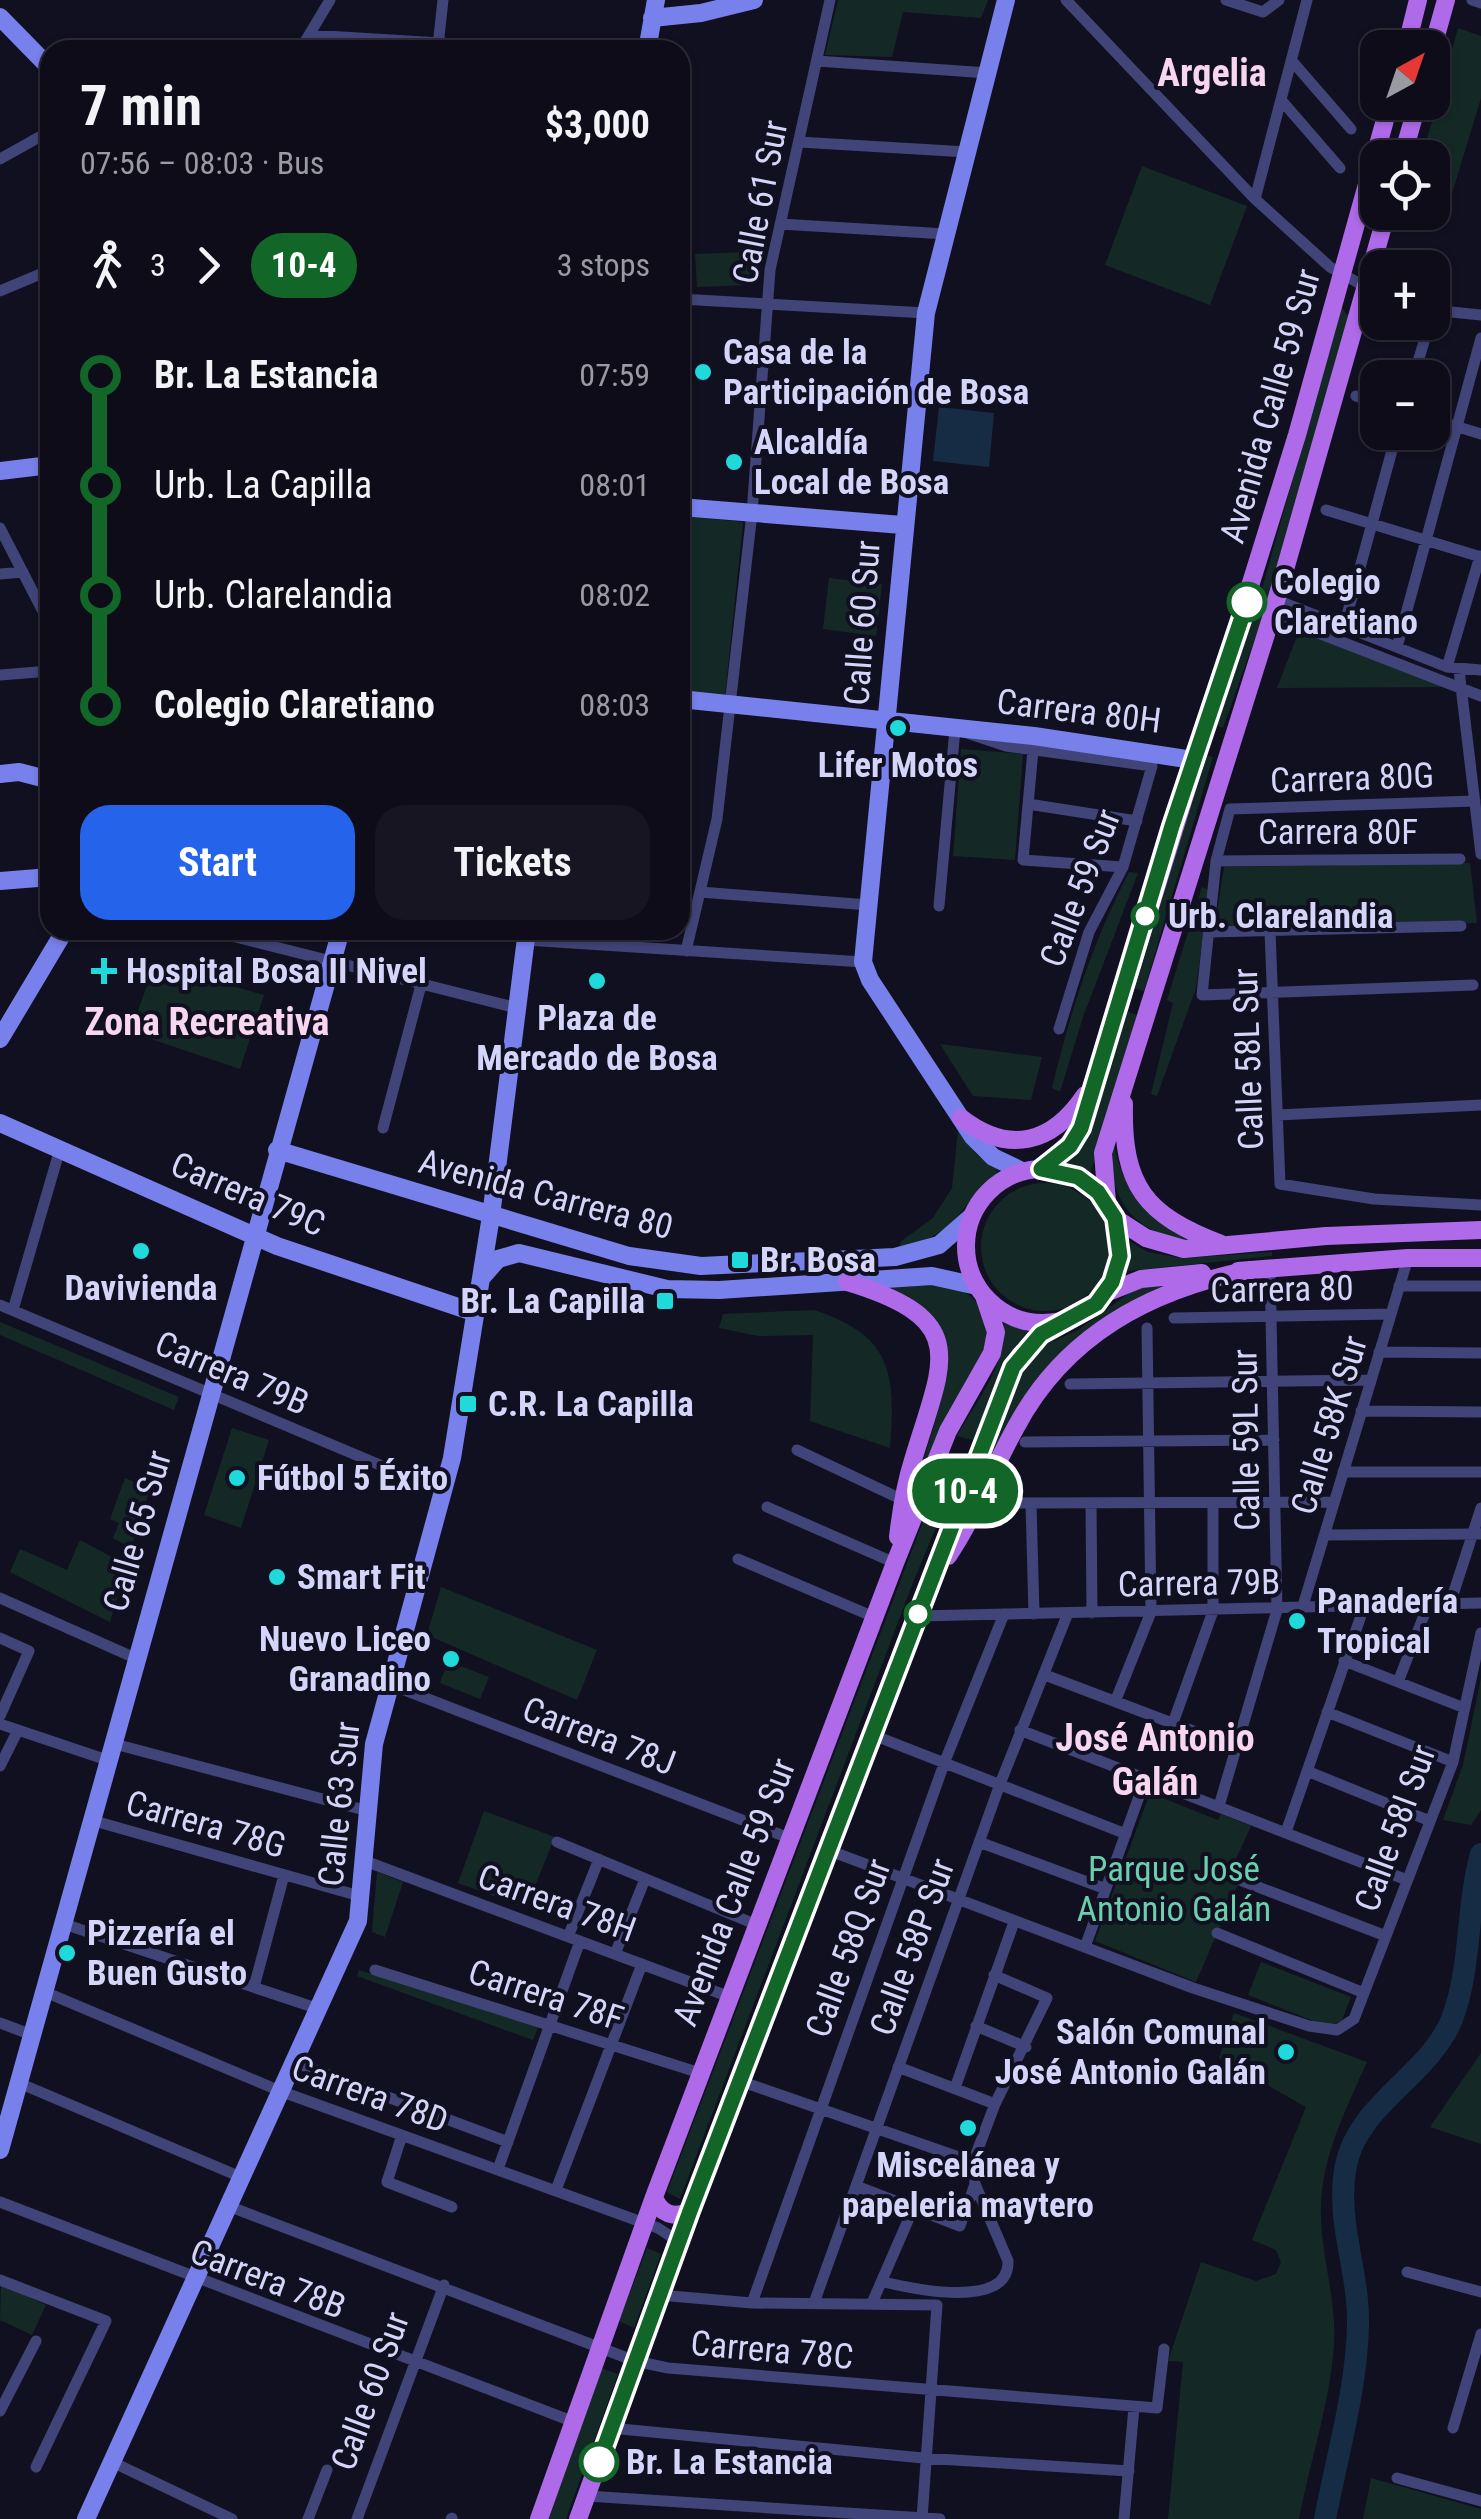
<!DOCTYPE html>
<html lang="en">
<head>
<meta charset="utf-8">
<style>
	:root { --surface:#0d0c18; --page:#161521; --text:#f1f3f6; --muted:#9a9ba2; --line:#2d2c37; --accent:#2563eb }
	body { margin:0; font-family:"Roboto Condensed",sans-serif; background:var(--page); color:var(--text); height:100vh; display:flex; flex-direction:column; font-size:38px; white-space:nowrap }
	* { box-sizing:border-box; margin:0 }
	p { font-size:32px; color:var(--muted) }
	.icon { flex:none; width:55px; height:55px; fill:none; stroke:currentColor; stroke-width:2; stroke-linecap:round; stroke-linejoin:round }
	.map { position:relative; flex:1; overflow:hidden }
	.side { position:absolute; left:40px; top:40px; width:650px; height:900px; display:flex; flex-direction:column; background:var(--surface); border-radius:30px; box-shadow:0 2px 8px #0004,0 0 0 2px var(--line) }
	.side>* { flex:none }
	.badge { padding:0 20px; border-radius:32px; font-size:35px; line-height:65px }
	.needle { width:65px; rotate:40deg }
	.fabs { position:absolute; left:1360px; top:30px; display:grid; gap:20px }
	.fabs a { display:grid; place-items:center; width:90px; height:90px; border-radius:20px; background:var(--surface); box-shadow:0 2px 8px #0004,0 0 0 2px var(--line); font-size:50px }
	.map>.badge { position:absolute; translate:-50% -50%; box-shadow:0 0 0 5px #fff }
	.legs { display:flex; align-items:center; gap:15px; height:110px; padding:0 40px; font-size:32px }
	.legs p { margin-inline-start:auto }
	.head { display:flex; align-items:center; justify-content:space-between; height:170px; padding:0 40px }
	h1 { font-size:55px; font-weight:700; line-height:75px }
	.primary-button { display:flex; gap:20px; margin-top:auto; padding:20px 40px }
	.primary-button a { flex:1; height:115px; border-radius:30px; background:var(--accent); color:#fff; font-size:40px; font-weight:700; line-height:115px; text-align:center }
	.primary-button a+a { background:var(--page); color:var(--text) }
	ul { padding:0 40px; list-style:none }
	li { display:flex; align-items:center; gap:35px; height:110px; font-size:38px }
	li i { display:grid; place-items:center; width:15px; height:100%; margin:0 12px; background:currentColor }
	li i::after { content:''; width:25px; height:25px; margin:-12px; border:8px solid; border-radius:50%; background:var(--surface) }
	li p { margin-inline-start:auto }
	li:first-child i { background:linear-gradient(#0000 50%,currentColor 0) }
	li:last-child i { background:linear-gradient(currentColor 50%,#0000 0) }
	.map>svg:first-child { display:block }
	.green { fill:#142926 }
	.water { fill:#162c44 }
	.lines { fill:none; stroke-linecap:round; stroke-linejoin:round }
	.river { stroke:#162c44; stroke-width:22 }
	.street { stroke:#414478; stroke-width:11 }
	.secondary { stroke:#7880ec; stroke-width:18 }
	.primary { stroke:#af6aea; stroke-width:18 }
	.line-1-casing { stroke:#fff; stroke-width:22 }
	.line-1 { stroke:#126628; stroke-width:15 }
	.poi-dot { fill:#1fd9db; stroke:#111020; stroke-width:4 }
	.stop-1-dot { fill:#fff; stroke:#126628; stroke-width:5 }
	.labels { text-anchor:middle; stroke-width:8; stroke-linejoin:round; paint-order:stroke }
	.street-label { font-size:35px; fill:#d5d5f9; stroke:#111020 }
	.poi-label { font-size:35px; font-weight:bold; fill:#d5d5f9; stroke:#111020; text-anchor:start }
	.stop-label { font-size:35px; font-weight:bold; fill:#d5d5f9; stroke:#111020; text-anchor:start }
	.park-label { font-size:35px; fill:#6bcfad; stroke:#111020 }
	.neighbourhood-label { font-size:38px; font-weight:bold; fill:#f9d6f0; stroke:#111020 }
</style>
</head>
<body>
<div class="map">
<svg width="1481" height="2519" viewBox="0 0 1481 2519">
	<rect width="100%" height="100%" fill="#111020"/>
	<path class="green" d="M 838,0 L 988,0 L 981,18 L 903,12 L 892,57 L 825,55 Z
		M 1458,28 L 1481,36 L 1481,98 L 1447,210 L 1433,206 L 1432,158 L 1422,157 Z
		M 1142,166 L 1247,206 L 1210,305 L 1105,265 Z
		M 749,252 L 750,285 L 697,287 L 695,254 Z
		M 1341,307 L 1348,316 L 1272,590 L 1223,728 L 1213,724 L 1262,589 Z
		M 680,516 L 743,522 L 725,696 L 680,691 Z
		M 829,578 L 882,584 L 876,636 L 823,629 Z
		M 1299,631 L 1443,687 L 1277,688 Z
		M 961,749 L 1023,754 L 1015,860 L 953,856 Z
		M 1203,754 L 1213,757 L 1144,991 L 1134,988 Z
		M 1470,863 L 1477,923 L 1214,931 L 1224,867 Z
		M 1129,872 L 1138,873 L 1083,1017 L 1060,1092 L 1052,1088 C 1071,1009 1092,944 1129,872 Z
		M 1202,887 L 1209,890 L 1196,988 L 1157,1096 L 1151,1094 L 1173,1003 L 1167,1000 Z
		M 155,964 L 264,995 L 240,1069 L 130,1032 Z
		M 1128,1012 L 1137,1015 L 1091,1172 L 1063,1163 L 1089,1132 Z
		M 940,1044 L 1042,1057 L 1031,1100 L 973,1096 Z
		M 958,1130 L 978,1156 L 1001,1169 C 959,1202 961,1236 900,1247 L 900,1242 L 933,1218 L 952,1188 Z
		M 1114,1145 C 1125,1197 1149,1221 1197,1240 C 1141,1239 1104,1203 1114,1145 Z
		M981 1247a64 64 0 1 1 128 0a64 64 0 1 1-128 0Z
		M 1131,1242 L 1148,1252 L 1183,1258 L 1272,1252 L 1272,1256 L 1127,1271 Z
		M 1175,1281 C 1047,1335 1021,1408 959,1523 L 1018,1379 L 1038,1348 L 1078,1330 L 1135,1289 Z
		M 931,1285 L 961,1289 L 981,1305 L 988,1341 L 949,1412 L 913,1495 C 931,1422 985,1329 890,1288 Z
		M 814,1310 C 892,1336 896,1372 890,1448 L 810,1421 L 813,1335 L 758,1336 L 719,1328 L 723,1314 Z
		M 0,1322 L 179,1397 L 174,1410 L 0,1335 Z
		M 1004,1323 L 1029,1332 L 1003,1366 L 973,1440 L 957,1436 C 976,1401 1008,1364 1004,1323 Z
		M 232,1428 L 269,1440 L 241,1528 L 204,1515 Z
		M 948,1456 L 964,1460 L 912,1585 L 680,2199 L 667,2192 Z
		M 125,1478 L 150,1489 L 131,1548 L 113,1538 L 119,1523 L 110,1519 Z
		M 80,1540 L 127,1565 L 110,1622 L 10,1572 L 20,1549 L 67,1570 Z
		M 441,1587 L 597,1650 L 577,1700 L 427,1635 Z
		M 448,1661 L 489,1677 L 480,1699 L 440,1683 Z
		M 1481,1678 L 1481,1810 L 1471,1825 L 1443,1820 L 1463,1765 Z
		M 1150,1793 L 1218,1820 L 1221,1814 L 1251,1826 L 1229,1874 L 1240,1880 L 1196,1982 L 1095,1941 Z
		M 484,1811 L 555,1837 L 526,1908 L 458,1883 Z
		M 377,1872 L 403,1882 L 385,1937 L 372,1932 Z
		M 1261,1962 L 1351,1997 L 1342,2020 L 1329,2027 L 1248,1995 Z
		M 359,1970 L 538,2027 L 533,2040 L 357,1976 Z
		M 1234,2013 L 1367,2062 C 1347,2107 1321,2157 1321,2208 C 1320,2255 1337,2298 1334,2345 C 1330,2402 1310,2462 1299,2519 L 1168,2519 L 1183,2362 L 1168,2361 L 1201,2262 L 1256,2281 L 1276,2274 L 1281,2262 L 1276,2250 L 1252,2240 L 1306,2107 L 1219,2058 Z
		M 1481,2053 L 1481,2144 L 1430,2127 Z
		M 647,2248 L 661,2254 L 634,2328 L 619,2321 Z
		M 1,2284 L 46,2305 L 32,2335 L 0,2320 Z
		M 601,2368 L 618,2374 L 566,2519 L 549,2519 Z
		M 1371,2478 L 1481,2509 L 1481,2519 L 1363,2519 Z"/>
	<path class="water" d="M 939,407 L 994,413 L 989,467 L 933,461 Z"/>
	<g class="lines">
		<path class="river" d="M 1325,2519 C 1337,2456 1357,2388 1358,2324 C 1359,2270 1335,2219 1346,2165 C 1358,2104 1429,2076 1452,2019 C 1472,1966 1466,1908 1481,1854"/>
		<path class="street" d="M 1066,0 L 1255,199 L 1330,267 L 1378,294
			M 1226,0 L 1263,12 L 1279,0
			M 1472,0 L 1481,3
			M 309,35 L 555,50
			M 438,46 L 443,0
			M 300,50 L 330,0
			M 817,61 L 988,73
			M 1292,61 L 1351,129
			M 1282,101 L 1340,168
			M 799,142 L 967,152
			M 0,159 L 50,131
			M 1255,199 L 1307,0
			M 780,224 L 946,234
			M 0,291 L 50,270
			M 680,299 L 926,313
			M 1432,310 L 1481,315
			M 1413,378 L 1430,322
			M 1356,396 L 1378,403
			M 1432,419 L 1481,434
			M 1326,510 L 1481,557
			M 0,528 L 50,625
			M 0,574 L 23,572
			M 1277,600 L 1447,667 L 1481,670
			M 1272,615 L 1481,696
			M 1344,626 L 1397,432
			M 1397,647 L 1481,338
			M 1447,667 L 1480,556
			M 1459,670 L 1481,854
			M 0,675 L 50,671
			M 1033,750 L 1023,860 L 1123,867
			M 1028,804 L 1137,821
			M 1216,861 L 1460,859
			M 700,892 L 869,905
			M 939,906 L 955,729 L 1006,746 L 1152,766 L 1123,867 L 1089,932 L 1059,1029
			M 208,930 L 517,1008
			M 1270,931 L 1280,1184 L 1374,1199 L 1481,1205
			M 1209,932 L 1461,926
			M 526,940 L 863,962
			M 686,951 L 717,819 L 752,513 L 770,270 L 830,0
			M 1473,985 L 1202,995 L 1216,861 L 1230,809 L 1475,801
			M 1278,1115 L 1481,1105
			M 383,1128 L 421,985
			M 1399,1286 L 1481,1286
			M 0,1305 L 444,1492
			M 13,1310 L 60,1149
			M 1174,1318 L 1391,1314
			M 1379,1352 L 1481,1353
			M 1070,1384 L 1371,1380
			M 1361,1411 L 1481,1412
			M 1025,1442 L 1274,1440
			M 797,1450 L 903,1500
			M 1343,1472 L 1481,1472
			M 981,1503 L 1334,1502
			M 1031,1503 L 1034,1614
			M 1091,1503 L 1092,1613
			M 767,1507 L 895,1563
			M 1325,1535 L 1481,1534
			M 738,1559 L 874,1617
			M 0,1598 L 135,1658
			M 1450,1604 L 1481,1508
			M 1302,1609 L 1408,1258
			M 918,1616 L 1481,1603
			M 0,1638 L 29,1651 L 0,1716
			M 1344,1661 L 1462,1707
			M 1045,1675 L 1238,1748
			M 1398,1682 L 1428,1605
			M 389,1684 L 789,1838
			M 1115,1702 L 1151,1612 L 1147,1328
			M 1327,1712 L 1453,1762
			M 1173,1723 L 1213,1611 L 1213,1503
			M 0,1724 L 107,1760
			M 1020,1730 L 1407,1880
			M 873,1735 L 1126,1834
			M 111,1743 L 368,1811
			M 0,1766 L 17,1732
			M 1307,1771 L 1430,1821
			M 1219,1806 L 1277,1610 L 1270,1268
			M 91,1820 L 363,1897
			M 1286,1832 L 1364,1607
			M 557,1842 L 757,1925
			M 979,1842 L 1106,1889
			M 828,1850 L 1193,1988 L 1309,2026 L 1337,2030 L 1354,2019 L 1453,1762 L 1481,1633
			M 365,1861 L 730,1997
			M 1240,1880 L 1386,1936
			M 64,1924 L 319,2009
			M 1217,1933 L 1364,1993
			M 568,1937 L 599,1859
			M 1085,1947 L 1146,1777
			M 615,1954 L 645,1879
			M 375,1970 L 700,2073
			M 254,1987 L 284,1875
			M 45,1992 L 280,2091 L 658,2228 L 679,2242
			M 0,2023 L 32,2035
			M 976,2026 L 1026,2047
			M 294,2062 L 508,2142
			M 898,2067 L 995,2104
			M 740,2081 L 973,2162
			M 19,2083 L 243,2178
			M 955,2088 L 1014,1922
			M 402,2135 L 387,2182 L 452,2207
			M 498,2169 L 580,1941
			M 856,2186 L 960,2226 L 975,2184 L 973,2162 L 995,2104 L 1047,1998 L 994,1975
			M 556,2190 L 642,1964
			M 0,2202 L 574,2422
			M 231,2207 L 635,2361 L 668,2368 L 1157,2408 L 1164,2349
			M 1407,2272 L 1481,2292
			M 0,2280 L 106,2321 L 36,2467
			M 884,2282 C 913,2289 1010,2310 1008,2261 L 975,2184
			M 659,2295 L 752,2303 L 937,2305 L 922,2519
			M 752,2303 L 945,1761 L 1004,1614
			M 814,2303 L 1000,1784 L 1068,1613
			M 872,2303 L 913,2209
			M 0,2411 L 36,2341
			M 610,2428 L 923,2458 L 1129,2471
			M 1453,2428 L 1481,2334
			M 110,2461 L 232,2519
			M 1397,2478 L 1481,2501
			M 587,2496 L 940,2519
			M 308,2519 L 327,2470
			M 357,2519 L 444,2285
			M 451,2519 L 452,2518
			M 1124,2519 L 1134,2407"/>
		<path class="secondary" d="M 1006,0 L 926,313 L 863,962 L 870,980 L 973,1137 L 993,1157 L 1022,1171
			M 0,17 L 50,68
			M 652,18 L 701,13 L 754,0
			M 647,50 L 656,0
			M 0,471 L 50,465
			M 680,507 L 902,525
			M 680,699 L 1034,736 L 1193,760
			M 0,774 L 19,772 L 50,780
			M 0,881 L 50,877
			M 0,1039 L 65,930
			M 0,1123 L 277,1246 L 476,1313
			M 277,1150 L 629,1256 L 701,1266 L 895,1257 L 939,1245 L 971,1217
			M 483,1276 L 498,1259 L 519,1253 L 667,1289 L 719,1290 L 932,1276 L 977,1286
			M 0,2150 L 341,930
			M 86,2519 L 358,1921 L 374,1744 L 452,1458 L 491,1216 L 527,930"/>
		<path class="primary" d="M 1406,48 L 1418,0
			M 1432,50 L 1446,0
			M 1402,158 L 1418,102
			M 1124,1104 C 1122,1186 1145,1215 1221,1244
			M 961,1118 C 1009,1155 1052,1144 1085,1095
			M966 1246a77 77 0 1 1 154 0a77 77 0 1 1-154 0Z
			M 1041,1169 L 1076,1137 L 1090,1100 L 1297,435 L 1390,102
			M 1107,1202 L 1103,1153 L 1272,615 L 1387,212
			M 1115,1218 L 1146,1238 L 1184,1249 L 1326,1236 L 1481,1230
			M 1238,1271 L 1408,1258 L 1481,1258
			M 847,1282 C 973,1320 943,1360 913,1460 C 905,1485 901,1511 898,1537
			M 1106,1293 L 1141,1279 L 1202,1273
			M 948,1556 C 976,1514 992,1470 1016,1427 C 1065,1335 1150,1290 1249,1270
			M 654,2197 C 660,2214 674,2219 690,2211
			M 539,2519 L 654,2197 L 895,1563 L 948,1431 L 992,1353 L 996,1332 L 984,1296
			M 578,2519 L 690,2211 L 999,1400 L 1020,1355 L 1056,1323"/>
	</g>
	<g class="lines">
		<g class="line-1-casing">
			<path id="line-1" d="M 599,2462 L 690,2211 L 1013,1367 L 1041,1334 L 1096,1304 L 1112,1282 L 1120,1256 L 1115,1218 L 1098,1192 L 1078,1177 L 1041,1169 L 1070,1146 L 1081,1128 L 1172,826 L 1247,602"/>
		</g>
		<use href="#line-1" class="line-1"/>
	</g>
	<g class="poi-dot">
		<circle cx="703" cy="372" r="10"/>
		<circle cx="734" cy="462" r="10"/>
		<circle cx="898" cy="728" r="10"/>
		<path d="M99 956h10v10h10v10h-10v10h-10v-10h-10v-10h10z"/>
		<circle cx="597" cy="981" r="10"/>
		<circle cx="141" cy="1251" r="10"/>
		<rect x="730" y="1250" width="20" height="20" rx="5"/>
		<rect x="655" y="1291" width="20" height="20" rx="5"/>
		<rect x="458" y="1394" width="20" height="20" rx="5"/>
		<circle cx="237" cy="1478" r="10"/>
		<circle cx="277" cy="1577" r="10"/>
		<circle cx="1297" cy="1621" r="10"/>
		<circle cx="451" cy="1659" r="10"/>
		<circle cx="67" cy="1953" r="10"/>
		<circle cx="1286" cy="2052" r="10"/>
		<circle cx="968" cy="2128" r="10"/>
	</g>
	<g class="stop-1-dot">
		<circle cx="1247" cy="602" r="18"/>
		<circle cx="1145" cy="916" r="12"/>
		<circle cx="918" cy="1614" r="12"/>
		<circle cx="599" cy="2462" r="18"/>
	</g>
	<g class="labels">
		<g class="street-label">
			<text transform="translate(760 202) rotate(-79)" y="12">Calle 61 Sur</text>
			<text transform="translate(1270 406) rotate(-74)" y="12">Avenida Calle 59 Sur</text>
			<text transform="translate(862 623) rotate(-86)" y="12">Calle 60 Sur</text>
			<text transform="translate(1079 711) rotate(7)" y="12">Carrera 80H</text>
			<text transform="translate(1352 778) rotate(-2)" y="12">Carrera 80G</text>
			<text x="1338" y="844">Carrera 80F</text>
			<text transform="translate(1080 888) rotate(-69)" y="12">Calle 59 Sur</text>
			<text transform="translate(1248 1059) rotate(-92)" y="12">Calle 58L Sur</text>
			<text transform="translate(248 1194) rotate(23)" y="12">Carrera 79C</text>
			<text transform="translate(546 1194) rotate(15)" y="12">Avenida Carrera 80</text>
			<text transform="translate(1282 1289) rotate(-1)" y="12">Carrera 80</text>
			<text transform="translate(232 1373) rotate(23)" y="12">Carrera 79B</text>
			<text transform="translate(1329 1425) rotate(-73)" y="12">Calle 58K Sur</text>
			<text transform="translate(1246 1440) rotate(-91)" y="12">Calle 59L Sur</text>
			<text transform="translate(137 1531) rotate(-74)" y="12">Calle 65 Sur</text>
			<text transform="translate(1199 1583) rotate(-1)" y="12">Carrera 79B</text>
			<text transform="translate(599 1736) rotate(21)" y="12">Carrera 78J</text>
			<text transform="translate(339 1804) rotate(-84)" y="12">Calle 63 Sur</text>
			<text transform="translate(206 1824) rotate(16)" y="12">Carrera 78G</text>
			<text transform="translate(1395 1828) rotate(-70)" y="12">Calle 58I Sur</text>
			<text transform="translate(734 1892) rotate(-69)" y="12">Avenida Calle 59 Sur</text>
			<text transform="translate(557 1903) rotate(20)" y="12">Carrera 78H</text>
			<text transform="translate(912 1947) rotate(-70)" y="12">Calle 58P Sur</text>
			<text transform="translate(848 1948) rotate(-70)" y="12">Calle 58Q Sur</text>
			<text transform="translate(546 1995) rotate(18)" y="12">Carrera 78F</text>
			<text transform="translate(370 2094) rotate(20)" y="12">Carrera 78D</text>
			<text transform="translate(268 2279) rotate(21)" y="12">Carrera 78B</text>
			<text transform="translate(772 2350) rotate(5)" y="12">Carrera 78C</text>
			<text transform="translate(370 2391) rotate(-70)" y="12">Calle 60 Sur</text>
		</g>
		<g class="poi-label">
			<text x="723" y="364">Casa de la<tspan x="723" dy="40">Participación de Bosa</tspan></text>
			<text x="754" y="454">Alcaldía<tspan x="754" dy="40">Local de Bosa</tspan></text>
			<text x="898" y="777" text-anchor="middle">Lifer Motos</text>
			<text x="126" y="983">Hospital Bosa II Nivel</text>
			<text x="597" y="1030" text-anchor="middle">Plaza de<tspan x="597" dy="40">Mercado de Bosa</tspan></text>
			<text x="760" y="1272">Br. Bosa</text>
			<text x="141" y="1300" text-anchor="middle">Davivienda</text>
			<text x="645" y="1313" text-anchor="end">Br. La Capilla</text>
			<text x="488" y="1416">C.R. La Capilla</text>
			<text x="257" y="1490">Fútbol 5 Éxito</text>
			<text x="297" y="1589">Smart Fit</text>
			<text x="1317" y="1613">Panadería<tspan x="1317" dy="40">Tropical</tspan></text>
			<text x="431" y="1651" text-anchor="end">Nuevo Liceo<tspan x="431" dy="40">Granadino</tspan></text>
			<text x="87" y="1945">Pizzería el<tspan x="87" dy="40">Buen Gusto</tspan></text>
			<text x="1266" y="2044" text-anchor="end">Salón Comunal<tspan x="1266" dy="40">José Antonio Galán</tspan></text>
			<text x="968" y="2177" text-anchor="middle">Miscelánea y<tspan x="968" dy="40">papeleria maytero</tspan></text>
		</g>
		<g class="stop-label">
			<text x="1274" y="594">Colegio<tspan x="1274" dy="40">Claretiano</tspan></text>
			<text x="1168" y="928">Urb. Clarelandia</text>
			<text x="626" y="2474">Br. La Estancia</text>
		</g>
		<g class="park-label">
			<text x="1174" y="1881">Parque José<tspan x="1174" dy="40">Antonio Galán</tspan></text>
		</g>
		<g class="neighbourhood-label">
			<text x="1212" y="86">Argelia</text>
			<text x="207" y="1035">Zona Recreativa</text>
			<text x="1155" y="1751">José Antonio<tspan x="1155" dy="44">Galán</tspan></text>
		</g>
	</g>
</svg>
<div class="fabs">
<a><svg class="needle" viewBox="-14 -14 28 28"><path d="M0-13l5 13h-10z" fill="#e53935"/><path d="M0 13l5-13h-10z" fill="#9a9ba2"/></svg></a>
<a><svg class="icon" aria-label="locate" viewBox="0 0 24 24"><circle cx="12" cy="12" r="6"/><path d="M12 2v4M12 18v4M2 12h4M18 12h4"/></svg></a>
<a>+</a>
<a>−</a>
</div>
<b class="badge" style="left:965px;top:1491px;background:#126628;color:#fff">10-4</b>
<section class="side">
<div class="head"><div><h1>7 min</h1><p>07:56 – 08:03 · Bus</p></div><b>$3,000</b></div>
<div class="legs"><svg class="icon" aria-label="walk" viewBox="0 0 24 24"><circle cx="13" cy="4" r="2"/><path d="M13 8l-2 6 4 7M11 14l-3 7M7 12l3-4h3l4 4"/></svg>3<svg class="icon" aria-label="forward" viewBox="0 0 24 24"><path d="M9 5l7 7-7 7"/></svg><b class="badge" style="background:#126628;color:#fff">10-4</b><p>3 stops</p></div>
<ul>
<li><i style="color:#126628"></i><b>Br. La Estancia</b><p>07:59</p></li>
<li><i style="color:#126628"></i><span>Urb. La Capilla</span><p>08:01</p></li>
<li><i style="color:#126628"></i><span>Urb. Clarelandia</span><p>08:02</p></li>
<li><i style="color:#126628"></i><b>Colegio Claretiano</b><p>08:03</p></li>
</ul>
<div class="primary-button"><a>Start</a><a>Tickets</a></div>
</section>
</div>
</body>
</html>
